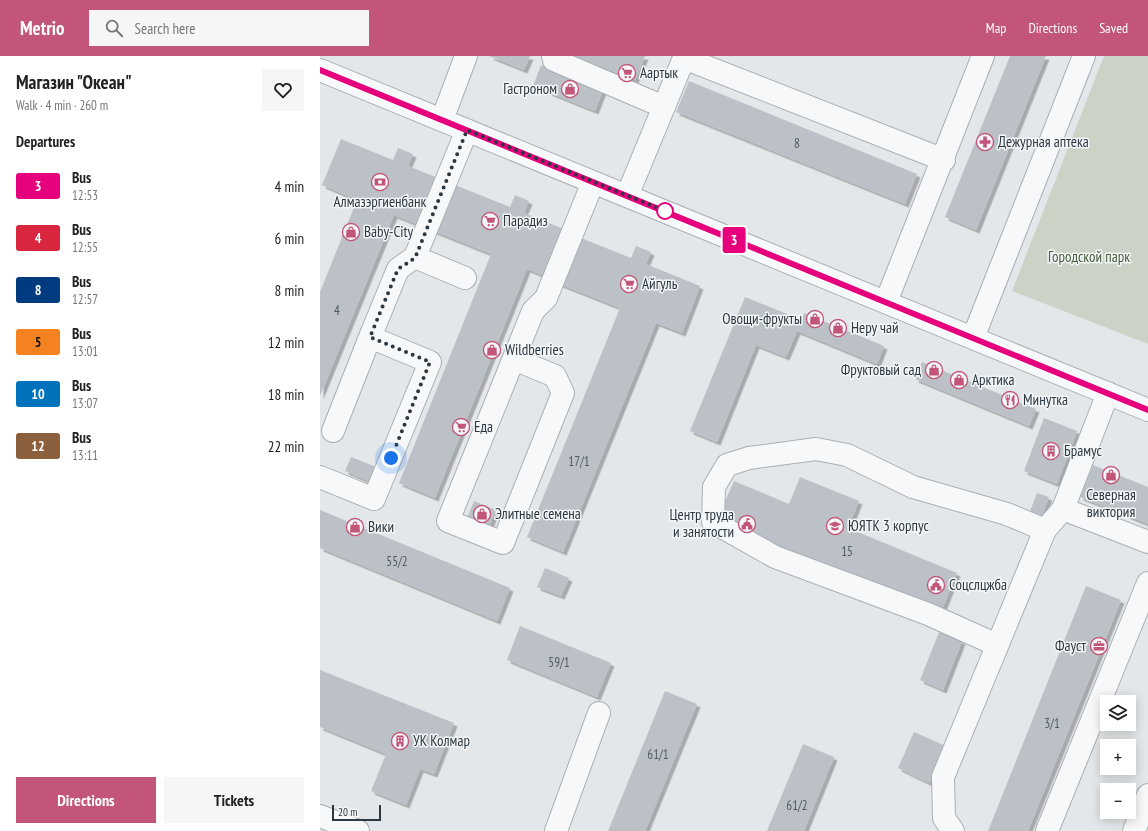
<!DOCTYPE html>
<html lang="en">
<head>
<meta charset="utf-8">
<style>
	:root { --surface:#fff; --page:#f6f6f6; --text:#222; --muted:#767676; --accent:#c35578 }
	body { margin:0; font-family:"PT Sans Narrow",sans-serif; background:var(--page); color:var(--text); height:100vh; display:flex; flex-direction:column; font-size:15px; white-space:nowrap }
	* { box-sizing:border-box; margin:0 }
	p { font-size:13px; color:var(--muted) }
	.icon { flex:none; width:22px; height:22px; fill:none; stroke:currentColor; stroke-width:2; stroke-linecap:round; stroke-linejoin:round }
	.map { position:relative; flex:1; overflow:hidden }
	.panel { display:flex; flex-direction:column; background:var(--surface); width:320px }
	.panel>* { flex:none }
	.badge { padding:0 8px; border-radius:3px; font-size:14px; line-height:26px }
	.buttons { position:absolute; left:780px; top:639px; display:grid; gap:8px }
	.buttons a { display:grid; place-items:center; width:36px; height:36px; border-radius:0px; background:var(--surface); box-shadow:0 2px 10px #0003; font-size:20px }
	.scale { position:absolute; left:12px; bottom:10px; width:49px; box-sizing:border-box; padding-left:4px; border:2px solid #2d3841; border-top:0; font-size:11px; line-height:14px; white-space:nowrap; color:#2d3841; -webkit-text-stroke:3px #f3f6f8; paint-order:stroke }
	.you { position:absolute; width:20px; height:20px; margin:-10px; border:3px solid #fff; border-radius:50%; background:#1a73e8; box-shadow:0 0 0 6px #1a73e833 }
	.map>.badge { position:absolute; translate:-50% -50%; box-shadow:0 0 0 2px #fff }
	h2 { padding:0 16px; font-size:15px; line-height:36px }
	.round { display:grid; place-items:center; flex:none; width:42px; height:42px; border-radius:0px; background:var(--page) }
	.overview { display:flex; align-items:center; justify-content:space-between; height:68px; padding:0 16px }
	h1 { font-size:19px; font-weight:700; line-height:30px }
	.button { display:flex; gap:8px; margin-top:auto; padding:8px 16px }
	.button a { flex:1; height:46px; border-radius:0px; background:var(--accent); color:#fff; font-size:16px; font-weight:700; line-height:46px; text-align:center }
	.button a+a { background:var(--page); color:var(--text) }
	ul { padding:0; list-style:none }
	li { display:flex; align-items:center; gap:12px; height:52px; padding:0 16px }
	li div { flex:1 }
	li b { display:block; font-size:15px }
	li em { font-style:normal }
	li .badge { min-width:44px; font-weight:700; text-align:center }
	header { display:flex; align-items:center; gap:24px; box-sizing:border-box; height:56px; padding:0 20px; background:var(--accent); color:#fff }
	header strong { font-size:19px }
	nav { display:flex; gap:22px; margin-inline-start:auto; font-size:14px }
	.search { width:280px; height:36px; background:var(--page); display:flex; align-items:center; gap:10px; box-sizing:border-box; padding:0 14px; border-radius:0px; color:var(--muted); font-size:15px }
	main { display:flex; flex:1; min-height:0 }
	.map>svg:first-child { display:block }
	.green { fill:#cbd3c6 }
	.building { fill:#bbc1c7; filter:url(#shadow) }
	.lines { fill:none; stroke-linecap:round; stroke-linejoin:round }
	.minor-casing { stroke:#a9afb4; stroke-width:24 }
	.minor { stroke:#f6f8f9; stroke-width:22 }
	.line-casing { stroke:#fff; stroke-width:9 }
	.line { stroke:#e6007e; stroke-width:6 }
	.walk { stroke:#2d3841; stroke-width:4; stroke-dasharray:0 7.2 }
	.stop-dot { fill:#fff; stroke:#e6007e; stroke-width:2 }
	.labels { text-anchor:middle; stroke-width:3; stroke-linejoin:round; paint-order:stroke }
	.number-label { font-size:13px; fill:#505a62 }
	.poi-label { font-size:15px; fill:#2d3841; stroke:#f3f6f8; text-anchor:start }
	.park-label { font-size:15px; fill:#475c3b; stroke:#f3f6f8 }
</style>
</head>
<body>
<header>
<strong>Metrio</strong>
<div class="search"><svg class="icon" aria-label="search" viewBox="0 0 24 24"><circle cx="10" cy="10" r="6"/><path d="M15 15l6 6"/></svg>Search here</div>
<nav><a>Map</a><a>Directions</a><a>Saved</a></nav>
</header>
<main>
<section class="panel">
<div class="overview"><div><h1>Магазин &quot;Океан&quot;</h1><p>Walk · 4 min · 260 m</p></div><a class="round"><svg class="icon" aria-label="heart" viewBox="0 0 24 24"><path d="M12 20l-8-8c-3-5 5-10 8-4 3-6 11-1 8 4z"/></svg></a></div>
<h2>Departures</h2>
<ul>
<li><span class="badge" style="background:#e6007e;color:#fff">3</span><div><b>Bus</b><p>12:53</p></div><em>4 min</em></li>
<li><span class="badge" style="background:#d7263d;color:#fff">4</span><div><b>Bus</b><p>12:55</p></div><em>6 min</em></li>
<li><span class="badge" style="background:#003b80;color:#fff">8</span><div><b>Bus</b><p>12:57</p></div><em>8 min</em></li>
<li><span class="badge" style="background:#f58220;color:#111">5</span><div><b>Bus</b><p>13:01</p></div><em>12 min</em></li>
<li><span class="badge" style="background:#0072bc;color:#fff">10</span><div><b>Bus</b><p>13:07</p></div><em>18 min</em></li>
<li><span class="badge" style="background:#8b5e3c;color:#fff">12</span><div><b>Bus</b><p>13:11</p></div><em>22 min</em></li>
</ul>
<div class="button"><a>Directions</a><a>Tickets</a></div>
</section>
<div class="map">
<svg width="828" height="775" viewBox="0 0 828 775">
	<defs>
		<filter id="shadow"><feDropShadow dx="3.5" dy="3.5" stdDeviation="0" flood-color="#0004"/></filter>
	</defs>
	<rect width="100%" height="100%" fill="#e4e7ea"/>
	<path class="green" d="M 784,0 L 828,0 L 828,288 L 692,235 Z"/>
	<path class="building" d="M 169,0 L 210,0 L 204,14 Z
		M 242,0 L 325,0 L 315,24 L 259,2 L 256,9 Z
		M 690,0 L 726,0 L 656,174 L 625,161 Z
		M 221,9 L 283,34 L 275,55 L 213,30 Z
		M 369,25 L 597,118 L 585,148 L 356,56 Z
		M 21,83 L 73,104 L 78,92 L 93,98 L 88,110 L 118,122 L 99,169 L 74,159 L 0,340 L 0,236 L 37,144 L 2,129 Z
		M 130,127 L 190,151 L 195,139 L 209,145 L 204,157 L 246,174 L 227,221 L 207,213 L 115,442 L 79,427 L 171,198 L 111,174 Z
		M 256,180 L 311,202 L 316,190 L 331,196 L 326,208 L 380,230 L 362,277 L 336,267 L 243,496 L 207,481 L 300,252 L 237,227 Z
		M 425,241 L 482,264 L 484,257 L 564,290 L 557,308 L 477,275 L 466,301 L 436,289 L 397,386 L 370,375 Z
		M 602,306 L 716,353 L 709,370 L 595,323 Z
		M 724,362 L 757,375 L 737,428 L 704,415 Z
		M 31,401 L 59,412 L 53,427 L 25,415 Z
		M 773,409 L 828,431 L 828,468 L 760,441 Z
		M 480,421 L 539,445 L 528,472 L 637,517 L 621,556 L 397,464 L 414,425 L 469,448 Z
		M 717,437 L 729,441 L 721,462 L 709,458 Z
		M 154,445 L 176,454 L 169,471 L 147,462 Z
		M 0,454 L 190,532 L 177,565 L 0,492 Z
		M 225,512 L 249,522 L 241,540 L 217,531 Z
		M 766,530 L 801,544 L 760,646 L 708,775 L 668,775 Z
		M 200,570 L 291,607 L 277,641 L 187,604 Z
		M 619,576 L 642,585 L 623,634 L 600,624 Z
		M 0,614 L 134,667 L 114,718 L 100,713 L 86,749 L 51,735 L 66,698 L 0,671 Z
		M 345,635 L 377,648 L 325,775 L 288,775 Z
		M 594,676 L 626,690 L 609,727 L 578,712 Z
		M 483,688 L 514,701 L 484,775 L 447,775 Z"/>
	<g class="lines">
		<g class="minor-casing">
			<path id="minor" d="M 233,0 L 234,4 L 344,51
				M 0,14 L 828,354
				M 122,64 L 146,0
				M 307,140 L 364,2 L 624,104
				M 95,201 L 145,222
				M 566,246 L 663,0
				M 653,282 L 764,0
				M 194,303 L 235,320 L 243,337 L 183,487 L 128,465 L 213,255 L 226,242 L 273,126
				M 13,375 L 50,281
				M 0,421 L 54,443 L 110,306 L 50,281 L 78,213 L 95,201 L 147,74
				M 743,453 L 828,486
				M 677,589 L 608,558 L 455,501 L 393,466 L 394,431 L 407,409 L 429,402 L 496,393 L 527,399 L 593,431 L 687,458 L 725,474
				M 0,760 L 38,775
				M 236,775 L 279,657
				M 633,775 L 624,762 L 623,721 L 725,474 L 743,453 L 788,337
				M 727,775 L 828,527
				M 814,775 L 828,739"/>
		</g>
		<use href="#minor" class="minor"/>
	</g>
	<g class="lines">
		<g class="line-casing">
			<path id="line" d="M 0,14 L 828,354"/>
		</g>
		<use href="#line" class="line"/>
		<path class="walk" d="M 71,402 L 110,306 L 50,281 L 78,213 L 95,202 L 147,74 L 350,157 L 345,155"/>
	</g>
	<defs>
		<g id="supermarket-ring" transform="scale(0.9)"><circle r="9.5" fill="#f3f6f8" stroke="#c35578" stroke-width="1.5"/><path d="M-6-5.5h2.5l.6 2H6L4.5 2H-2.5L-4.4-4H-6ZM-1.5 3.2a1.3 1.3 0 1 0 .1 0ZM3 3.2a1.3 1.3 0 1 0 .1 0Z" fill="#c35578"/></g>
		<g id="shop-ring" transform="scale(0.9)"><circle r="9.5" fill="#f3f6f8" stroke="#c35578" stroke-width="1.5"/><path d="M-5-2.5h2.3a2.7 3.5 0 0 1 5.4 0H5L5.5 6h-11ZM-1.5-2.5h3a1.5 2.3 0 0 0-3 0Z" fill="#c35578"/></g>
		<g id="pharmacy-ring" transform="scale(0.9)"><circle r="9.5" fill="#f3f6f8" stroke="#c35578" stroke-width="1.5"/><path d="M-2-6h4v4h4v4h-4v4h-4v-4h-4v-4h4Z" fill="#c35578"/></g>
		<g id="bank-ring" transform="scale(0.9)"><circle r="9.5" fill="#f3f6f8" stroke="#c35578" stroke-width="1.5"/><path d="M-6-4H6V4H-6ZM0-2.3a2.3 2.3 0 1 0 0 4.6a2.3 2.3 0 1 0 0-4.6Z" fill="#c35578"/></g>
		<g id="restaurant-ring" transform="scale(0.9)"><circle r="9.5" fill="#f3f6f8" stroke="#c35578" stroke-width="1.5"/><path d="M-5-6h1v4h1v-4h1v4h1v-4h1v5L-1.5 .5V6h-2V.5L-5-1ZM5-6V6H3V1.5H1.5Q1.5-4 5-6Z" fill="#c35578"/></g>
		<g id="building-ring" transform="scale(0.9)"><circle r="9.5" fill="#f3f6f8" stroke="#c35578" stroke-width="1.5"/><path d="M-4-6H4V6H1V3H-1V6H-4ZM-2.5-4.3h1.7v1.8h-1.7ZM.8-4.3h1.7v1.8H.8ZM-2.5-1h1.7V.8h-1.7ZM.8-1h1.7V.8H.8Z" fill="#c35578"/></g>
		<g id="civic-ring" transform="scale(0.9)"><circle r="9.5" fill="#f3f6f8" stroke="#c35578" stroke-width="1.5"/><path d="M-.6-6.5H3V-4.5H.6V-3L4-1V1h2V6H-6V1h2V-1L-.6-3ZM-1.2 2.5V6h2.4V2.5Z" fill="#c35578"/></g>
		<g id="university-ring" transform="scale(0.9)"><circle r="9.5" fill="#f3f6f8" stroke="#c35578" stroke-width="1.5"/><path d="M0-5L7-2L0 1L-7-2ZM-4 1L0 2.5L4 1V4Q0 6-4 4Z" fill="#c35578"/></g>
		<g id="office-ring" transform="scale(0.9)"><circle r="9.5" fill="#f3f6f8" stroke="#c35578" stroke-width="1.5"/><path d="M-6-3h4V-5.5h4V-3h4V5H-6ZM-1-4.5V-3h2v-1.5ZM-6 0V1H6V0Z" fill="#c35578"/></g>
	</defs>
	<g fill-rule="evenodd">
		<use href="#supermarket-ring" x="307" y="17"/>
		<use href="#shop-ring" x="250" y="33"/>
		<use href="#pharmacy-ring" x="665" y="86"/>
		<use href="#bank-ring" x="60" y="126"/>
		<use href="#supermarket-ring" x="170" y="165"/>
		<use href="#shop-ring" x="31" y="176"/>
		<use href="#supermarket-ring" x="309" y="228"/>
		<use href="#shop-ring" x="495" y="263"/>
		<use href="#shop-ring" x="518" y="272"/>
		<use href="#shop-ring" x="172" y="294"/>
		<use href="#shop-ring" x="614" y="314"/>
		<use href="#shop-ring" x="639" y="324"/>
		<use href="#restaurant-ring" x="690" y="344"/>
		<use href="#supermarket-ring" x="141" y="371"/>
		<use href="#building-ring" x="731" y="395"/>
		<use href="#shop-ring" x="791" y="419"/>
		<use href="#shop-ring" x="162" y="458"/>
		<use href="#civic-ring" x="427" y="468"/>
		<use href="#university-ring" x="515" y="470"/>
		<use href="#shop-ring" x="35" y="471"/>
		<use href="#civic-ring" x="616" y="529"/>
		<use href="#office-ring" x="779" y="590"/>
		<use href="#building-ring" x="80" y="685"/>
	</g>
	<circle class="stop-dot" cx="345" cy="155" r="8"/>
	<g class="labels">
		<g class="number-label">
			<text x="477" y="92">8</text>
			<text x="17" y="259">4</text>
			<text x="259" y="410">17/1</text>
			<text x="527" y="500">15</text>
			<text x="77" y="510">55/2</text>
			<text x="239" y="611">59/1</text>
			<text x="732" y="672">3/1</text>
			<text x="338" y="703">61/1</text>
			<text x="477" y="754">61/2</text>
		</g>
		<g class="poi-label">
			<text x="320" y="22">Аартык</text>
			<text x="237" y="38" text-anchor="end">Гастроном</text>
			<text x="678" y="91">Дежурная аптека</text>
			<text x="60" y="151" text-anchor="middle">Алмазэргиенбанк</text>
			<text x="183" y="170">Парадиз</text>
			<text x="44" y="181">Baby-City</text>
			<text x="322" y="233">Айгуль</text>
			<text x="482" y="268" text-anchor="end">Овощи-фрукты</text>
			<text x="531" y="277">Неру чай</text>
			<text x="185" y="299">Wildberries</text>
			<text x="601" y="319" text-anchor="end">Фруктовый сад</text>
			<text x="652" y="329">Арктика</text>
			<text x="703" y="349">Минутка</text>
			<text x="154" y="376">Еда</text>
			<text x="744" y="400">Брамус</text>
			<text x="791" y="444" text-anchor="middle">Северная<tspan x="791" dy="17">виктория</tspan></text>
			<text x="175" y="463">Элитные семена</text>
			<text x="414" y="464" text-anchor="end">Центр труда<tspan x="414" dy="17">и занятости</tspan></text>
			<text x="528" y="475">ЮЯТК 3 корпус</text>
			<text x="48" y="476">Вики</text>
			<text x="629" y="534">Соцслцжба</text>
			<text x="766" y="595" text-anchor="end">Фауст</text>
			<text x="93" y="690">УК Колмар</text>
		</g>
		<g class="park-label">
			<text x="769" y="206">Городской парк</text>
		</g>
	</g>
</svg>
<div class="buttons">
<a><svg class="icon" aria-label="layers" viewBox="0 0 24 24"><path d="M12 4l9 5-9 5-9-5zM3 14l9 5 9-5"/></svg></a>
<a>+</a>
<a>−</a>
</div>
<div class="scale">20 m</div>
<div class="you" style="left:71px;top:402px"></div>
<b class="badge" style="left:414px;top:184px;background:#e6007e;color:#fff">3</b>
</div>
</main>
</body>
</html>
